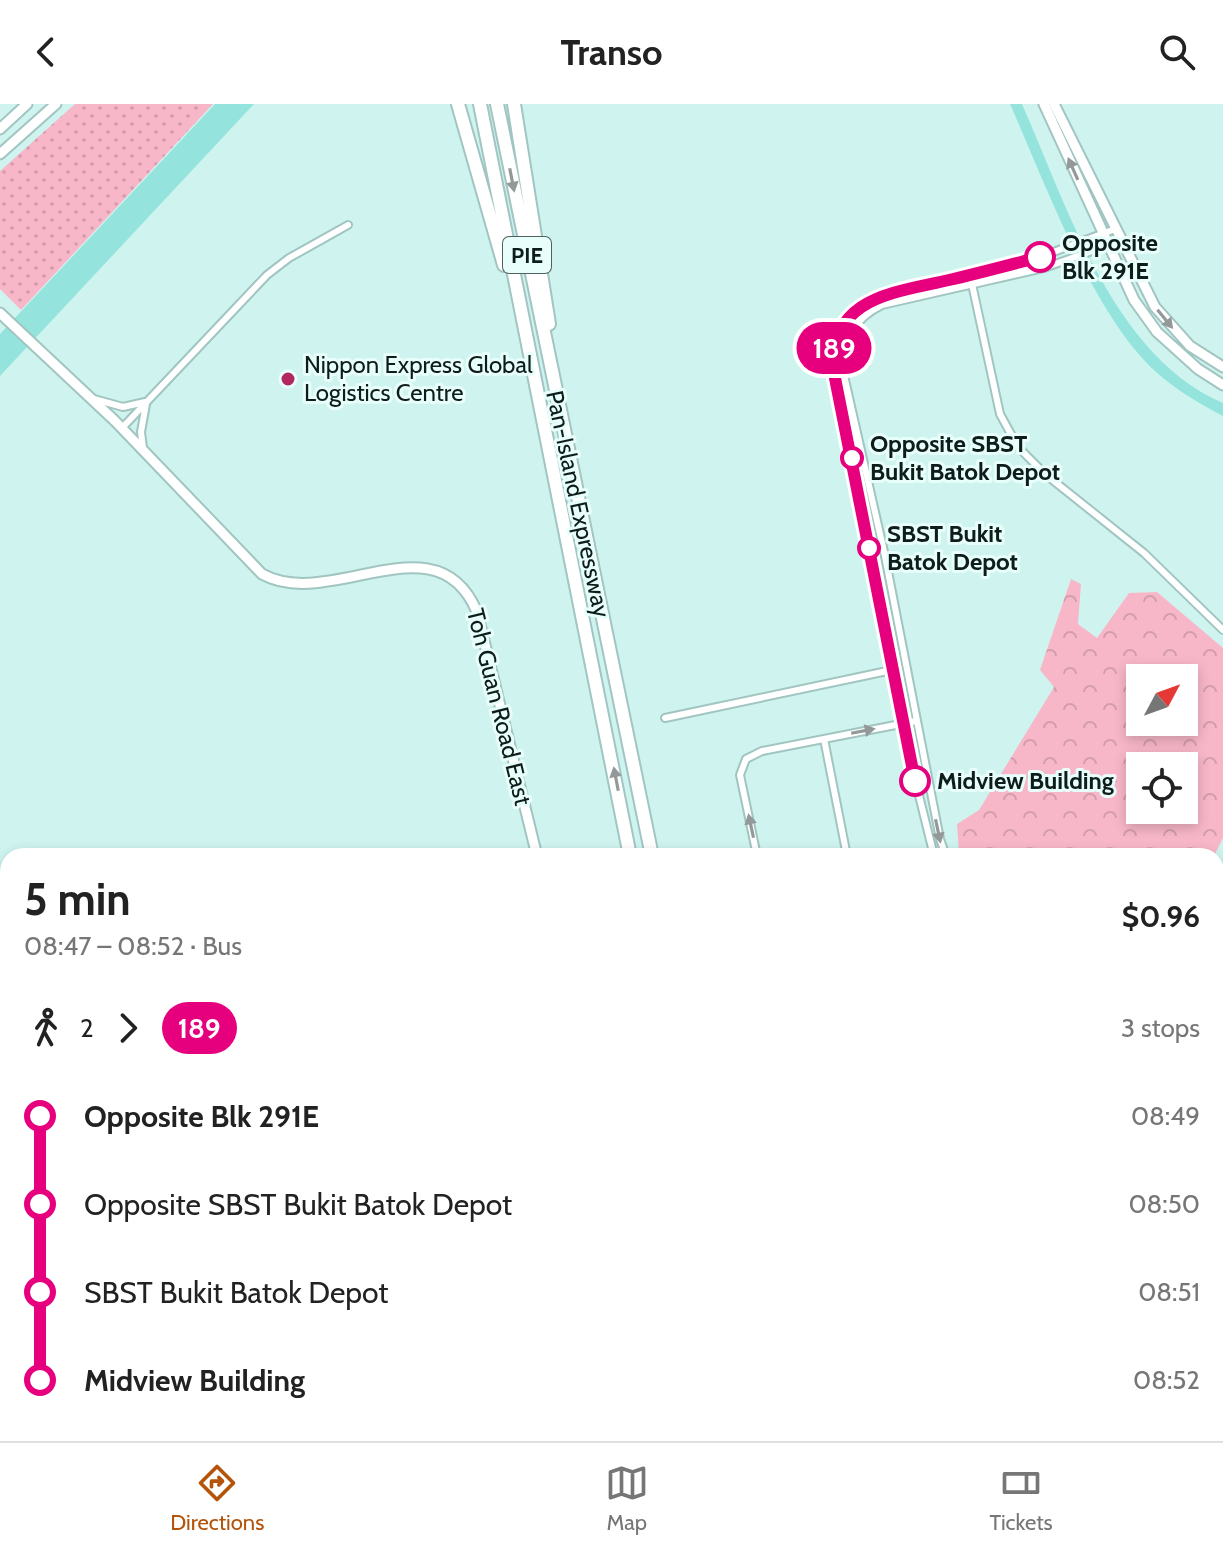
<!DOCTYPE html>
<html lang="en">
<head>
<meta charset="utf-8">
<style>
	:root { --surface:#fff; --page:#f6f6f6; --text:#222; --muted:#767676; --line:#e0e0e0; --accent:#b45309 }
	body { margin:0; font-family:Cabin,sans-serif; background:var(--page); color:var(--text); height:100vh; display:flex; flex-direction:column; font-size:30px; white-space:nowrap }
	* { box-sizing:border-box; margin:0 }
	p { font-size:26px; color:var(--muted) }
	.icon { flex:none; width:44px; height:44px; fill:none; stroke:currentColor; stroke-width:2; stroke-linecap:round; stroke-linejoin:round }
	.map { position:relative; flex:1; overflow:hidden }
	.details { position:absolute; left:0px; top:744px; width:1224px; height:594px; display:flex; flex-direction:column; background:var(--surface); border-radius:24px 24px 0 0; box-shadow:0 4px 12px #0003 }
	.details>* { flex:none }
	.badge { padding:0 16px; border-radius:26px; font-size:28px; line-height:52px }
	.needle { width:52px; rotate:49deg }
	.fabs { position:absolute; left:1126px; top:560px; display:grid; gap:16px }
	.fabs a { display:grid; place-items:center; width:72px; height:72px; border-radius:0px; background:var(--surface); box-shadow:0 4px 12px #0003; font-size:40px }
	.map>.badge { position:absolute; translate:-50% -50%; box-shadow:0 0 0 4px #fff }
	.legs { display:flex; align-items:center; gap:12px; height:88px; padding:0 24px; font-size:26px }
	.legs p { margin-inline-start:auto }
	.head { display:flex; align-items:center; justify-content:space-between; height:136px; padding:0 24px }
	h1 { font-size:44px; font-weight:800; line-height:60px }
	ul { padding:0 24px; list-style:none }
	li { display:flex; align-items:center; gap:28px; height:88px; font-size:30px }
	li i { display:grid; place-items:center; width:12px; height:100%; margin:0 10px; background:currentColor }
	li i::after { content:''; width:20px; height:20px; margin:-10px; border:6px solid; border-radius:50%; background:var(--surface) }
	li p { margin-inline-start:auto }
	li:first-child i { background:linear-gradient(#0000 50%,currentColor 0) }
	li:last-child i { background:linear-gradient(currentColor 50%,#0000 0) }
	header { display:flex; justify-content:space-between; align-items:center; height:104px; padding:0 24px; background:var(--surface); font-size:36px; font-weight:800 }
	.tabs { display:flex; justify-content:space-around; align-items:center; height:112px; border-top:2px solid var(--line); background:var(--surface); font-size:22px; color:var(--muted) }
	.tabs a { display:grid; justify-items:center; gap:4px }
	.tabs .current { color:var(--accent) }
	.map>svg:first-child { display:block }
	.grass { fill:url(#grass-dots) }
	.forest { fill:url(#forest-crowns); fill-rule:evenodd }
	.water { fill:#94e4dd }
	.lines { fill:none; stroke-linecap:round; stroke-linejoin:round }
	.stream { stroke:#94e4dd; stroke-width:2 }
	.canal { stroke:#94e4dd; stroke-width:7 }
	.street-casing { stroke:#a1c5c1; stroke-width:10 }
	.secondary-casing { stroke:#a1c5c1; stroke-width:13 }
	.primary-casing { stroke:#a1c5c1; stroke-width:14 }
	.highway-casing { stroke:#a1c5c1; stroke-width:16 }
	.street { stroke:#fff; stroke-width:6 }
	.secondary { stroke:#fff; stroke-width:9 }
	.primary { stroke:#fff; stroke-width:10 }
	.highway { stroke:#fff; stroke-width:12 }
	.oneway { fill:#939998 }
	.line-1-casing { stroke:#fff; stroke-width:18 }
	.line-1 { stroke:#e6007e; stroke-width:12 }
	.stop-1-dot { fill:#fff; stroke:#e6007e; stroke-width:4 }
	.poi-dot { fill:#b32760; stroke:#e8fefb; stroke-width:3 }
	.labels { text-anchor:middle; stroke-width:6; stroke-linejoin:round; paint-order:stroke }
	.shield { fill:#e8fefb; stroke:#4f605e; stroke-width:2 }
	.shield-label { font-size:22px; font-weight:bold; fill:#0e1c1a }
	.stop-label { font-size:24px; font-weight:bold; fill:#0e1c1a; stroke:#e8fefb; text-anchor:start }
	.poi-label { font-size:24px; fill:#0e1c1a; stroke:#e8fefb; text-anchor:start }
	.street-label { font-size:24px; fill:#0e1c1a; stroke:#e8fefb }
</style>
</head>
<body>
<header><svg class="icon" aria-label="back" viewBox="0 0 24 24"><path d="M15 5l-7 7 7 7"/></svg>Transo<svg class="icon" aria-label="search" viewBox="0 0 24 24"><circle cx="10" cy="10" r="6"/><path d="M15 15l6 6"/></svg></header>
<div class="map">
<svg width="1223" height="1337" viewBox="0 0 1223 1337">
	<defs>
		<pattern id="grass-dots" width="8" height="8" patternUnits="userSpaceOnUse" patternTransform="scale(2)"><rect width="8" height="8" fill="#f8b7c8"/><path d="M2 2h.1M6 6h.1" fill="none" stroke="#d39dab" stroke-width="1.8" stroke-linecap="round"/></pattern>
		<pattern id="forest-crowns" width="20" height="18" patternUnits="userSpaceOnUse" patternTransform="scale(2)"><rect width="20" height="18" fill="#f8b7c8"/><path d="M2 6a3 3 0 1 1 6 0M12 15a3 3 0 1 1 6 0" fill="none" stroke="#d39dab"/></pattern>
	</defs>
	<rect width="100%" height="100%" fill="#cff4f0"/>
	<path class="grass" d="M 75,0 L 213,0 L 21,206 L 0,185 L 0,67 Z"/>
	<path class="forest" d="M 1071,475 L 1081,480 L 1078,520 L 1097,534 L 1129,489 L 1157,488 L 1223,544 L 1223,734 L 1214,752 L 959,750 L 957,720 L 979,706 L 1054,583 L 1040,566 ZM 1140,574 L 1184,574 L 1184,618 L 1140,618 ZM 1140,662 L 1184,662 L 1184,706 L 1140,706 Z
		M 1223,1193 L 1223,1337 L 837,1337 L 836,1330 L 1216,1330 L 1216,1203 Z"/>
	<path class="water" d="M 215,0 L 254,0 L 0,272 L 0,230 Z
		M 1010,0 L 1022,0 C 1067,102 1113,252 1223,299 L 1223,312 C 1200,300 1176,286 1156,268 C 1093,211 1045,79 1010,0 Z"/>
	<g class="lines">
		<path class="stream" d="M 984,1330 L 1001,1337"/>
		<path class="canal" d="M 0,1235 L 8,1232
			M 438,1330 L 441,1337"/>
		<g class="street-casing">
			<path id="street" d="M 972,180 L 1000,310 L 1018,343 L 1045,370 L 1144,449 L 1223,526
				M 94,295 L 123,303 L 145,298
				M 122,324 L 267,171 L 289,154 L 348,121
				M 143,344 L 141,328 L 146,300
				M 665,614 L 892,566
				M 824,635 L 847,752
				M 757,752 L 740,671 L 746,655 L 762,647 L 916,617
				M 934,752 L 905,635 L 834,269 L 834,247 L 841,224 L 855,207 L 871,195 L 1040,153 L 1115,125
				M 946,752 L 940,735 L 885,452 L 843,267 C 841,237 855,214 882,201 L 1044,164 L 1120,137
				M 1216,918 L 1223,921
				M 1216,964 L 1223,966
				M 1216,1097 L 1223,1101
				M 1216,1131 L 1223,1120"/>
		</g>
		<g class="secondary-casing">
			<path id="secondary" d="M 1044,0 L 1134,196 L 1157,228 L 1198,265 L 1223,281
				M 1054,0 L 1155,203 L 1190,242 L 1223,263
				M 0,25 L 27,0
				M 0,50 L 56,0
				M 0,209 L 115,317 L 262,470 C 330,508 437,412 477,508 L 537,752
				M 1216,1232 L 1223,1230
				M 1216,1240 L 1223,1238
				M 243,1330 L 244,1337
				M 15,1337 L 17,1330"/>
		</g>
		<g class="primary-casing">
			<path id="primary" d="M 1216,790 L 1223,776
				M 1216,813 L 1223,799
				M 1216,899 L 1223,905
				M 696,1330 L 699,1337
				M 708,1330 L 708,1337
				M 535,1337 L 544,1330
				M 559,1337 L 569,1330
				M 817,1337 L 818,1330"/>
		</g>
		<g class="highway-casing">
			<path id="highway" d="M 458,0 L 504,161
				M 480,0 L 630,752
				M 497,0 L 652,752
				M 514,0 L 549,220
				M 751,1330 L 752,1337
				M 771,1330 L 772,1337
				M 826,1330 L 827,1337"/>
		</g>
		<use href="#street" class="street"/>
		<use href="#secondary" class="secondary"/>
		<use href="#primary" class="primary"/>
		<use href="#highway" class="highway"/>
	</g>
	<defs><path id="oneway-solid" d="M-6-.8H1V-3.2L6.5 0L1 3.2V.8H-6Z" transform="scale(2)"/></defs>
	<g class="oneway">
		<use href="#oneway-solid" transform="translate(1073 65) rotate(-114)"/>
		<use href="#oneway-solid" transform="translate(512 76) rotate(79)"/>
		<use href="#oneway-solid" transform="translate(1165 215) rotate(51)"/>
		<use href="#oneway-solid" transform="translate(863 627) rotate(-11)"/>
		<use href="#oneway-solid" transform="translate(616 675) rotate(-101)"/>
		<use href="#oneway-solid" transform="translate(751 722) rotate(-102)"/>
		<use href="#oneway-solid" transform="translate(938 727) rotate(78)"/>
	</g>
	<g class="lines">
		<g class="line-1-casing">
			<path id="line-1" d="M 915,677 L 834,269 C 828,193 893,189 949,176 C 979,169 1009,161 1040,153"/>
		</g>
		<use href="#line-1" class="line-1"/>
	</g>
	<g class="stop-1-dot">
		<circle cx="1040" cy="153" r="14"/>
		<circle cx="852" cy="354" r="10"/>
		<circle cx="869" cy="444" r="10"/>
		<circle cx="915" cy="677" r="14"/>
	</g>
	<circle class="poi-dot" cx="288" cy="275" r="8"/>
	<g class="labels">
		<rect class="shield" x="503" y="133" width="48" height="36" rx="6"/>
		<g class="shield-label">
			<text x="527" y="159">PIE</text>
		</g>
		<g class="stop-label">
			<text x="1062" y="147">Opposite<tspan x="1062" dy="28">Blk 291E</tspan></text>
			<text x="870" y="348">Opposite SBST<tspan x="870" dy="28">Bukit Batok Depot</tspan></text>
			<text x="887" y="438">SBST Bukit<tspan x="887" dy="28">Batok Depot</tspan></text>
			<text x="937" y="685">Midview Building</text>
		</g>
		<g class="poi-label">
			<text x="304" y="269">Nippon Express Global<tspan x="304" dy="28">Logistics Centre</tspan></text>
		</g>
		<g class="street-label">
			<text transform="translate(578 400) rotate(78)" y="8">Pan-Island Expressway</text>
			<text transform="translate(499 603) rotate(76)" y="8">Toh Guan Road East</text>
		</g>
	</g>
</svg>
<div class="fabs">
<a><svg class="needle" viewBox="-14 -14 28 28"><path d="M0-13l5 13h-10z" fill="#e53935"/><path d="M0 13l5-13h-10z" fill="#767676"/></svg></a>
<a><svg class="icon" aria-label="locate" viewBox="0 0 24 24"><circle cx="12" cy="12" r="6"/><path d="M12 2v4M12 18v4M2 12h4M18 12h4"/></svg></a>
</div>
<b class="badge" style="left:834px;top:244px;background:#e6007e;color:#fff">189</b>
<section class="details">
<div class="head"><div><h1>5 min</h1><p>08:47 – 08:52 · Bus</p></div><b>$0.96</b></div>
<div class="legs"><svg class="icon" aria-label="walk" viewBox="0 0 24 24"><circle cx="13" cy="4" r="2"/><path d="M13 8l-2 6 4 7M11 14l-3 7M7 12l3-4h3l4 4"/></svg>2<svg class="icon" aria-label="forward" viewBox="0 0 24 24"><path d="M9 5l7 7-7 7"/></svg><b class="badge" style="background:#e6007e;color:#fff">189</b><p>3 stops</p></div>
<ul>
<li><i style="color:#e6007e"></i><b>Opposite Blk 291E</b><p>08:49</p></li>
<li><i style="color:#e6007e"></i><span>Opposite SBST Bukit Batok Depot</span><p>08:50</p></li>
<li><i style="color:#e6007e"></i><span>SBST Bukit Batok Depot</span><p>08:51</p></li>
<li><i style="color:#e6007e"></i><b>Midview Building</b><p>08:52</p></li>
</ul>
</section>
</div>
<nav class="tabs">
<a class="current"><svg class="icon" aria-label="directions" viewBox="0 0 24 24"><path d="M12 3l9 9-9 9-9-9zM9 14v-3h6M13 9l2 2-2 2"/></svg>Directions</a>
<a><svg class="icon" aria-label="map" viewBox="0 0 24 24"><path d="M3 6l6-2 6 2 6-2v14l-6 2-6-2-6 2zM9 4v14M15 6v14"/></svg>Map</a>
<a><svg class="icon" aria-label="tickets" viewBox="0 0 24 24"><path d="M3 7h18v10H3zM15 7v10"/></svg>Tickets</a>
</nav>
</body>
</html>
